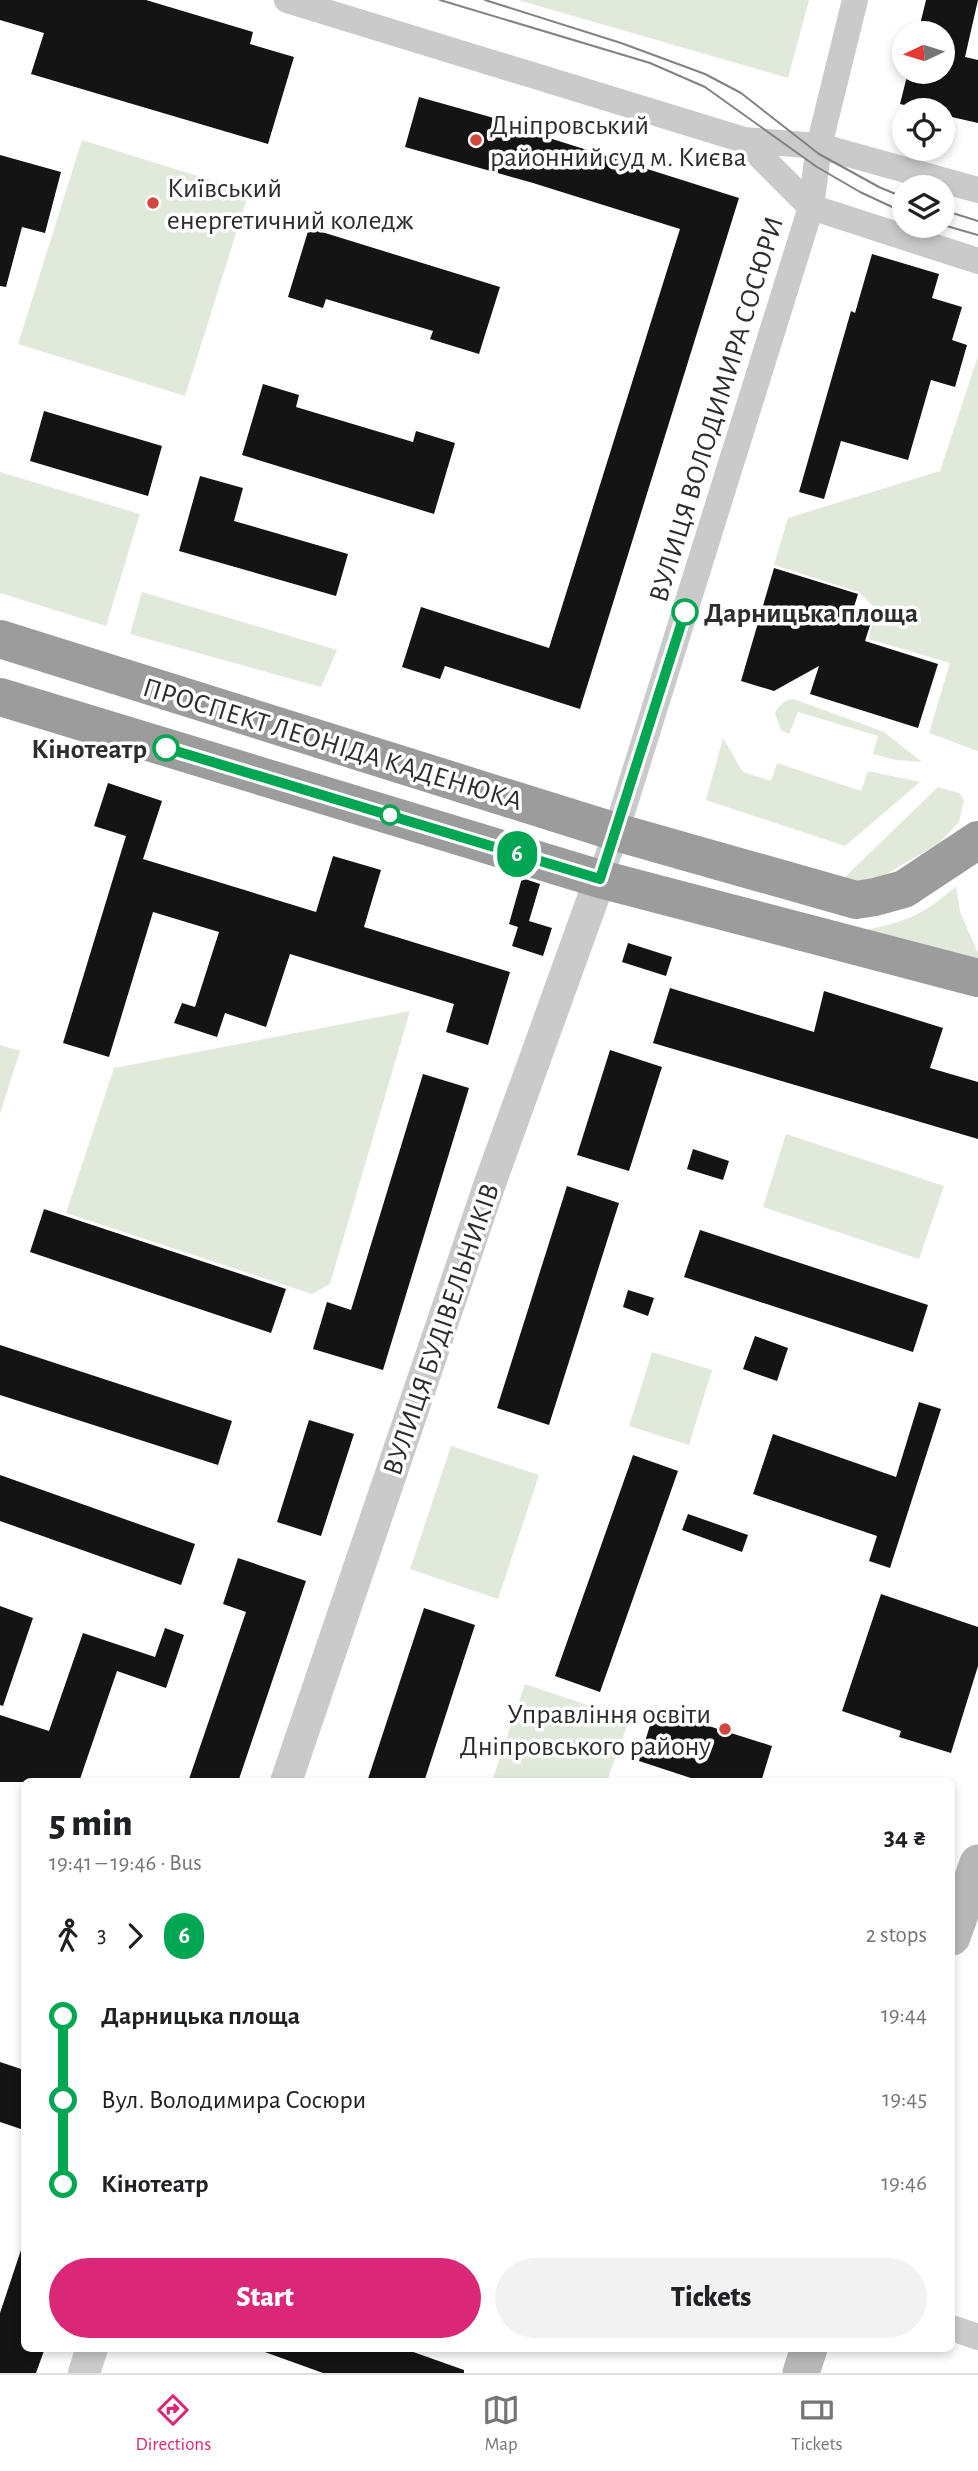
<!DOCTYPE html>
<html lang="en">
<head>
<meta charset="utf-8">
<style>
	:root { --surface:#fff; --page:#f2f2f2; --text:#202124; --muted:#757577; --line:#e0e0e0; --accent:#db2777 }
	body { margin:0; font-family:"Alegreya Sans",sans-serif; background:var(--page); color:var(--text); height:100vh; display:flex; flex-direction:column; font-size:26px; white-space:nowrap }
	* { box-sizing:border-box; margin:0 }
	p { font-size:23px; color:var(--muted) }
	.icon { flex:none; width:38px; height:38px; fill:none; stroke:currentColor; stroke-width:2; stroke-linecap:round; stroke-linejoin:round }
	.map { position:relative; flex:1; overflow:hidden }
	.side { position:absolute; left:21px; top:1778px; width:934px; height:574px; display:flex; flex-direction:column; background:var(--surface); border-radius:10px; box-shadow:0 4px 10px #0003 }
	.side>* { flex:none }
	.badge { padding:0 14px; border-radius:23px; font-size:24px; line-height:46px }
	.needle { width:46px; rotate:266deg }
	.fabs { position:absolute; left:892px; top:21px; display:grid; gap:14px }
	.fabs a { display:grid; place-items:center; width:63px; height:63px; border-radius:50%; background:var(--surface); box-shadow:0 4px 10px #0003; font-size:35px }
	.map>.badge { position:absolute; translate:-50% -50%; box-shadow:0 0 0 4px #fff }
	.legs { display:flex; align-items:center; gap:10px; height:77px; padding:0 28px; font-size:23px }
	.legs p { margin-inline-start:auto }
	.overview { display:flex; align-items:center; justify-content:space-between; height:119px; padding:0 28px }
	h1 { font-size:38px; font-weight:800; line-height:52px }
	.primary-button { display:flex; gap:14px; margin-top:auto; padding:14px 28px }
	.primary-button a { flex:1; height:80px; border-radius:42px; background:var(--accent); color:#fff; font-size:28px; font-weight:800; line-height:80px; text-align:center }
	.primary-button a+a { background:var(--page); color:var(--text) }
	ul { padding:0 28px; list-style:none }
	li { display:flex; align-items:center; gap:24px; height:84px; font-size:26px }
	li i { display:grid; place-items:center; width:10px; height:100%; margin:0 9px; background:currentColor }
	li i::after { content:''; width:18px; height:18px; margin:-9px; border:5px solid; border-radius:50%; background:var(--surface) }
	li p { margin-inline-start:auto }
	li:first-child i { background:linear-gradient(#0000 50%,currentColor 0) }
	li:last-child i { background:linear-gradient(currentColor 50%,#0000 0) }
	.tab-bar { display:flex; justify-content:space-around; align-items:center; height:98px; border-top:2px solid var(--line); background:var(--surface); font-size:19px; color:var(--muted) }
	.tab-bar a { display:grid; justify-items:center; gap:4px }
	.tab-bar .current { color:var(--accent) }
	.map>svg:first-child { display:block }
	.green { fill:#e1e9db }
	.building { fill:#141414 }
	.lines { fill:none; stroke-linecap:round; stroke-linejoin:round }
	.minor { stroke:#cacaca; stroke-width:26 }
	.tertiary { stroke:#cacaca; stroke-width:32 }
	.secondary { stroke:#b7b7b7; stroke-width:37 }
	.trunk { stroke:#9c9c9c; stroke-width:38 }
	.tram { stroke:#828282; stroke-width:2 }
	.line-1-casing { stroke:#fff; stroke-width:16 }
	.line-1 { stroke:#00a651; stroke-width:10 }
	.poi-dot { fill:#d3453f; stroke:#fff; stroke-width:2.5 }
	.stop-1-dot { fill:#fff; stroke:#00a651; stroke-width:3.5 }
	.labels { text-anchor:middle; stroke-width:7; stroke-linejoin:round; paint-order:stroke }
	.poi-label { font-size:28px; fill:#2d2d2d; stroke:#fff; text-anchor:start }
	.street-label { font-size:28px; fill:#2d2d2d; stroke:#fff }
	.stop-label { font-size:28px; font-weight:bold; fill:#2d2d2d; stroke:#fff; text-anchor:start }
</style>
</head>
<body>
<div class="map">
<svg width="978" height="2373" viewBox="0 0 978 2373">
	<rect width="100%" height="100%" fill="#fff"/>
	<path class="green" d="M 518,0 L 809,0 L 788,78 Z
		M 82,140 L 249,192 L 185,396 L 18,344 Z
		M 978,356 L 978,751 L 929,733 L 950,663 L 868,639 L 877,610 L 859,592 L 774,565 L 788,518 L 940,471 Z
		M 0,472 L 140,514 L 106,626 L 0,593 Z
		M 142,592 L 337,650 L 321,687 L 130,634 Z
		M 794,699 L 884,732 L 922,762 L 896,760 L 873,754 L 878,736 L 798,712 L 789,734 L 781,730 L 775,713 C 780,704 784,700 794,699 Z
		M 723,738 L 743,772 L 771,781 L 777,763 L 861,791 L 868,771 L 920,782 L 845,846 L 706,800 Z
		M 938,787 L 959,793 L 964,800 L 959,822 L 938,844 L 876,880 L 853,881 L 845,877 Z
		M 956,886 L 960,912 L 978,953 L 978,960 L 866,930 C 907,921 924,915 956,886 Z
		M 410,1011 L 330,1284 L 312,1294 L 66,1213 L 114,1068 Z
		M 0,1045 L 20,1051 L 0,1114 Z
		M 786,1134 L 944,1186 L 919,1259 L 763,1207 Z
		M 652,1352 L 712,1370 L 689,1445 L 629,1426 Z
		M 451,1446 L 539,1475 L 498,1599 L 410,1569 Z
		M 525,1684 L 599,1709 L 632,1712 L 607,1781 L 492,1781 Z"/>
	<path class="building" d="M 0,0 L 146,0 L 253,32 L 250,44 L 294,57 L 268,144 L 31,74 L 44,33 L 0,20 Z
		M 926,0 L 978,0 L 965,57 L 978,60 L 978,123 L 943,115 L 943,110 L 926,110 L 900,104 L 908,72 L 943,72 L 943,33 L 918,33 Z
		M 419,97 L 547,133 L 546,137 L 739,198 L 580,709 L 445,666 L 440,679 L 402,667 L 421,607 L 549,648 L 680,229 L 533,183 L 405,147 Z
		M 0,155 L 61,172 L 45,233 L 22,227 L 6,287 L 0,286 Z
		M 309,228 L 500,287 L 479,354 L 430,339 L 433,331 L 326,299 L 323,308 L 288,297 Z
		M 872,254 L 939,274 L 932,298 L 962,307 L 952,340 L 967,345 L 955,387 L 931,380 L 908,460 L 841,441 L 824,499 L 799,492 L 851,311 L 855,313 Z
		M 263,384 L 299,395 L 296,407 L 413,442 L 416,431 L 455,443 L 434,514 L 242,455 Z
		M 44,411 L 162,446 L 148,496 L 30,461 Z
		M 200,476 L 243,488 L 234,521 L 348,554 L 336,596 L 179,551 Z
		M 774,568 L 858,594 L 854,607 L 874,613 L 865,641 L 938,664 L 918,728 L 810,694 L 819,666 L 774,691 L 741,681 Z
		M 108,783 L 162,801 L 143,859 L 316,912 L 333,856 L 381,870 L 364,927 L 510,972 L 488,1045 L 446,1032 L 454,1004 L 290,954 L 266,1027 L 225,1013 L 217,1037 L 174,1023 L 182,1003 L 195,1007 L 219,932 L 153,912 L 109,1057 L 63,1043 L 126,836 L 94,826 Z
		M 522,878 L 540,884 L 529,921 L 552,928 L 543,956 L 512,946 L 518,927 L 509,924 Z
		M 628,943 L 672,957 L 666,976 L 622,962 Z
		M 670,988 L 814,1032 L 824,991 L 943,1028 L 930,1068 L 978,1082 L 978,1139 L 653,1043 Z
		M 610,1050 L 662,1067 L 629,1171 L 577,1155 Z
		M 423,1074 L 469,1088 L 383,1370 L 313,1349 L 327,1302 L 351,1310 Z
		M 693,1149 L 729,1161 L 723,1180 L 687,1169 Z
		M 567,1186 L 619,1203 L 549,1425 L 497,1408 Z
		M 44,1209 L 286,1289 L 271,1333 L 30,1252 Z
		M 700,1230 L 928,1305 L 913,1352 L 684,1277 Z
		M 628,1290 L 654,1298 L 648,1316 L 623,1307 Z
		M 755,1336 L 788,1348 L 777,1381 L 743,1369 Z
		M 0,1345 L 232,1421 L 218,1465 L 0,1395 Z
		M 919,1402 L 941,1409 L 890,1568 L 869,1561 L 877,1536 L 753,1494 L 773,1434 L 896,1477 Z
		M 309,1420 L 354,1434 L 321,1536 L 277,1522 Z
		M 633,1455 L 678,1471 L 600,1692 L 555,1676 Z
		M 0,1475 L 195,1544 L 181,1585 L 0,1521 Z
		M 688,1514 L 748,1535 L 742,1552 L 682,1530 Z
		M 238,1558 L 306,1581 L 238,1782 L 188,1782 L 246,1612 L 223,1604 Z
		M 881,1594 L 978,1627 L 978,1666 L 951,1753 L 899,1737 L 901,1731 L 842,1711 Z
		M 0,1606 L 33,1618 L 3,1706 L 0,1705 Z
		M 424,1608 L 475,1625 L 424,1782 L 367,1782 Z
		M 165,1628 L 184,1635 L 166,1688 L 117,1671 L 79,1782 L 0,1782 L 0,1715 L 49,1731 L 83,1633 L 155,1657 Z
		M 655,1709 L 772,1746 L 761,1782 L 703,1782 L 639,1761 Z
		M 0,2062 L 24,2070 L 24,2130 L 0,2122 Z
		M 21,2250 L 24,2251 L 24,2348 L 45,2348 L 36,2373 L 0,2373 L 0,2313 Z
		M 262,2348 L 402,2348 L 464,2370 L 464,2373 L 323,2373 L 262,2351 Z"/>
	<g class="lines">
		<path class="minor" d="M 287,0 L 744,140 L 819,146 L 978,190
			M 744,140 L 811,207 L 978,261
			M 600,879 L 616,832 L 811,207 L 819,146 L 855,0
			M 952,2328 L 978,2337"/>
		<path class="tertiary" d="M 286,1782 L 489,1186 L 600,879
			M 84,2373 L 92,2348"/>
		<path class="secondary" d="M 952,1937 L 978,1863
			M 801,2373 L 809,2348"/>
		<path class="trunk" d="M 0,639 L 616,832 L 856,900 L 875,897 L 904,889 L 978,840
			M 0,697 L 600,879 L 978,978"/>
		<path class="tram" d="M 440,0 L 650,63 L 705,87 L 817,167 L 860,192 L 905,213
			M 485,0 L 621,43 L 705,74 L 741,93 L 819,154 L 879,187 L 905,198
			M 943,210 L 978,221
			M 943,225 L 978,235"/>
	</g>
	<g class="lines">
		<g class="line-1-casing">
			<path id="line-1" d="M 166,748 L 600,879 L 685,612"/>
		</g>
		<use href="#line-1" class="line-1"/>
	</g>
	<g class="poi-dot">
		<circle cx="476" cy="140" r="7"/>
		<circle cx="153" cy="203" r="7"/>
		<circle cx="725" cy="1729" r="7"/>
	</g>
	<g class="stop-1-dot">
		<circle cx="685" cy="612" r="12"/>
		<circle cx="166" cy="748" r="12"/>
		<circle cx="390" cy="815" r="9"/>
	</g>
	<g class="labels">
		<g class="poi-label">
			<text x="490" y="134">Дніпровський<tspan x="490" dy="32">районний суд м. Києва</tspan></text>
			<text x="167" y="197">Київський<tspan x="167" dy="32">енергетичний коледж</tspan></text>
			<text x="711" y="1723" text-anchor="end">Управління освіти<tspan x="711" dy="32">Дніпровського району</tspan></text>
		</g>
		<g class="street-label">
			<text transform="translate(715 409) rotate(-73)" y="10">ВУЛИЦЯ ВОЛОДИМИРА СОСЮРИ</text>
			<text transform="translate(333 743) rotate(17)" y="10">ПРОСПЕКТ ЛЕОНІДА КАДЕНЮКА</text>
			<text transform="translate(440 1329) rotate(-71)" y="10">ВУЛИЦЯ БУДІВЕЛЬНИКІВ</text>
		</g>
		<g class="stop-label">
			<text x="704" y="622">Дарницька площа</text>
			<text x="147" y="758" text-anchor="end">Кінотеатр</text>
		</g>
	</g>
</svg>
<div class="fabs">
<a><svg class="needle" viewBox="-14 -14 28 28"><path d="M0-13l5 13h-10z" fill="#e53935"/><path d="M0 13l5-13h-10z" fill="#757577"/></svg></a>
<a><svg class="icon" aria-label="locate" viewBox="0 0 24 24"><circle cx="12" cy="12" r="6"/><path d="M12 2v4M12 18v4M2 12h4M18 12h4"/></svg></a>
<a><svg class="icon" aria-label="layers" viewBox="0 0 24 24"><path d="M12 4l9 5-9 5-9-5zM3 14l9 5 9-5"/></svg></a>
</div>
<b class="badge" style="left:517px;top:854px;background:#00a651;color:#fff">6</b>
<section class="side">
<div class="overview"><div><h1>5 min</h1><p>19:41 – 19:46 · Bus</p></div><b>34 ₴</b></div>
<div class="legs"><svg class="icon" aria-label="walk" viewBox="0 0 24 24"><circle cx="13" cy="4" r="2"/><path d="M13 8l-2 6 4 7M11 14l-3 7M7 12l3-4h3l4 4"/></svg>3<svg class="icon" aria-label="forward" viewBox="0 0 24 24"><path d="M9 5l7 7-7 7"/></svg><b class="badge" style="background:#00a651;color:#fff">6</b><p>2 stops</p></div>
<ul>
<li><i style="color:#00a651"></i><b>Дарницька площа</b><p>19:44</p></li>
<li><i style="color:#00a651"></i><span>Вул. Володимира Сосюри</span><p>19:45</p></li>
<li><i style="color:#00a651"></i><b>Кінотеатр</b><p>19:46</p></li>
</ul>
<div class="primary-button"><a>Start</a><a>Tickets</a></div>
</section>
</div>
<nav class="tab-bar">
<a class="current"><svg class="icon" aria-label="directions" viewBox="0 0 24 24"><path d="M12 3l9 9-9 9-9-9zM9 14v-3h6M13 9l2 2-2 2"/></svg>Directions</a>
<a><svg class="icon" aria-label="map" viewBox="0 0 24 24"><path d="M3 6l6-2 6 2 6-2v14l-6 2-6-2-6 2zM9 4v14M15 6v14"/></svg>Map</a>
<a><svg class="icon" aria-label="tickets" viewBox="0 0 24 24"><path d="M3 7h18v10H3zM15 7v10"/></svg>Tickets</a>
</nav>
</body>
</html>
